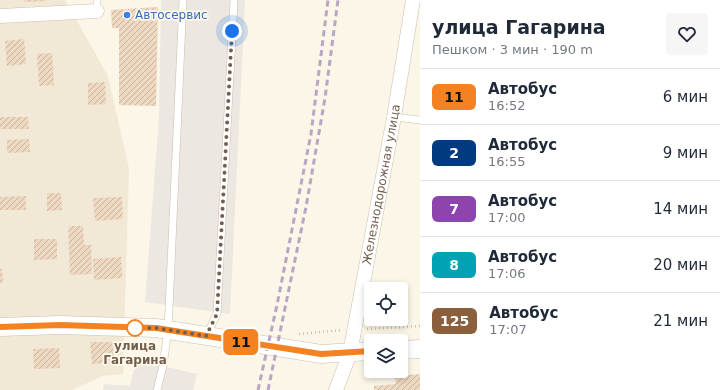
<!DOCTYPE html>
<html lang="ru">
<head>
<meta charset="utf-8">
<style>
	:root { --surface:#fff; --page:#f6f6f7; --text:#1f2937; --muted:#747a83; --line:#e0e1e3 }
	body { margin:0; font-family:"DejaVu Sans",sans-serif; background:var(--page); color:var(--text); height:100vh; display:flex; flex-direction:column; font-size:15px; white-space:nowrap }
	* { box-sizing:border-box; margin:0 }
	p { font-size:13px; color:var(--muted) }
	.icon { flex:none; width:22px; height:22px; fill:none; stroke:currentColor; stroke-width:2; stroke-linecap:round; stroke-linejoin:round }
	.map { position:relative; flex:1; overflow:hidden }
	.side { display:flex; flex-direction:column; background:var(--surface); width:300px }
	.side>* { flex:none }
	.badge { padding:0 8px; border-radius:6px; font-size:14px; line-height:26px }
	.fabs { position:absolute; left:364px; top:282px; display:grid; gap:8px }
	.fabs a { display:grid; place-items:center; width:44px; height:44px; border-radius:4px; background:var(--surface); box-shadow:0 2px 6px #0003; font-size:20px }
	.you { position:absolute; width:20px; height:20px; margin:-10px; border:3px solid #fff; border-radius:50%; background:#1a73e8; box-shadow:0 0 0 6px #1a73e833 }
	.map>.badge { position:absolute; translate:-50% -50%; box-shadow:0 0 0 2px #fff }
	.round { display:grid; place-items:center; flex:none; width:42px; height:42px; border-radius:4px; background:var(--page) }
	.summary { display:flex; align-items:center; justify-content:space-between; height:68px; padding:0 12px }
	h1 { font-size:19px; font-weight:800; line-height:30px }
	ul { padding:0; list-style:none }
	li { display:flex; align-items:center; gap:12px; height:56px; padding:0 12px; border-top:1px solid var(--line) }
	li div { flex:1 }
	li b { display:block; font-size:15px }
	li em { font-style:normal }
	li .badge { min-width:44px; font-weight:700; text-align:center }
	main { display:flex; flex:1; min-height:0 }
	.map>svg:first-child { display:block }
	.residential { fill:#f2e8d6 }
	.industrial { fill:#ece7e0 }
	.building { fill:url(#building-hatch) }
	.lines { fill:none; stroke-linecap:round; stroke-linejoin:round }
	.service-casing { stroke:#ccbeae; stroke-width:8 }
	.minor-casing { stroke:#ccbeae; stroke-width:15 }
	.tertiary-casing { stroke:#ccbeae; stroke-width:19 }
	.path { stroke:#d4bca3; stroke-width:2.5; stroke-dasharray:1 3; stroke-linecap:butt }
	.service { stroke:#fff; stroke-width:7 }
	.minor { stroke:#fff; stroke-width:14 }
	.tertiary { stroke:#fff; stroke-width:18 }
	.rail { stroke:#baa6c4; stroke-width:3; stroke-dasharray:6 4; stroke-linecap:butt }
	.line-casing { stroke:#fff; stroke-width:9 }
	.line { stroke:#f58220; stroke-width:6 }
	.walk { stroke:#735f4d; stroke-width:4; stroke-dasharray:0 7.2 }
	.shop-dot { fill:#3f7fe0; stroke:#fef9ed; stroke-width:1.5 }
	.stop-dot { fill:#fff; stroke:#f58220; stroke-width:2 }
	.labels { text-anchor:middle; stroke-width:3.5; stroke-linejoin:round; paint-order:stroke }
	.shop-label { font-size:12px; fill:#366cbe; stroke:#fef9ed; text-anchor:start }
	.street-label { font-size:12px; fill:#735f4d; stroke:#fef9ed }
	.stop-label { font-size:12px; font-weight:bold; fill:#735f4d; stroke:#fef9ed }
</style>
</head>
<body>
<main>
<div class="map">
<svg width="420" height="390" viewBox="0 0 420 390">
	<defs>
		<pattern id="building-hatch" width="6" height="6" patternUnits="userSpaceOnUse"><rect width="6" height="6" fill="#efd8c0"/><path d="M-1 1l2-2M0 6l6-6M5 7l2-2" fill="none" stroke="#c6b29e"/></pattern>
	</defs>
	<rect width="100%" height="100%" fill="#fbf6e7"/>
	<path class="residential" d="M 0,0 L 65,0 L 108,76 L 129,169 L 123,374 L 103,376 L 72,390 L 0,390 Z"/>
	<path class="industrial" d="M 161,0 L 245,0 L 230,314 L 145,302 L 159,118 Z
		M 136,360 L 197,374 L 193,390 L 103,390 L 104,384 L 130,386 Z"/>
	<path class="building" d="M 24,0 L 46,0 L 47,1 L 24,2 Z
		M 158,7 L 156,106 L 119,105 L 119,28 L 112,28 L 111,10 Z
		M 24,39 L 26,64 L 7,66 L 5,41 Z
		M 52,53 L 54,85 L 39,86 L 37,54 Z
		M 105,82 L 106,104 L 88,105 L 88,83 Z
		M 0,117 L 28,117 L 29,129 L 0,129 Z
		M 29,139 L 30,152 L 7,153 L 7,140 Z
		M 47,193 L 61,193 L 62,210 L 47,211 Z
		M 26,196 L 26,210 L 0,210 L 0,197 Z
		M 122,197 L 123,219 L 95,221 L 93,198 Z
		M 68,226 L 83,226 L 84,245 L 91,245 L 92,274 L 70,275 Z
		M 34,239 L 57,239 L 57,259 L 34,260 Z
		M 121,257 L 122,278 L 94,280 L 93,259 Z
		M 0,269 L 2,269 L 3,283 L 0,283 Z
		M 90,342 L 113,342 L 114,362 L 92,364 Z
		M 59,348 L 60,368 L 34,369 L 33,349 Z
		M 420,374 L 420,390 L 374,390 L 374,386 L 396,384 L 395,376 Z"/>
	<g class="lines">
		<g class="service-casing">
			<path id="service" d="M 97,0 L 97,11
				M 394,117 L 420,120
				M 206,336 L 217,314 L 234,0
				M 157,390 L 163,366 L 168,330 L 183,0"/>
		</g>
		<g class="minor-casing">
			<g id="minor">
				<path d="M 0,16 L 97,11"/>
				<path id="s1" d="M 336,390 L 350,353 L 394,117 L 413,0"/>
			</g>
		</g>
		<g class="tertiary-casing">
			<path id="tertiary" d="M 0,327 L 60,325 L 156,328 L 321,354 L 371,351
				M 401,350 L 420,349"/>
		</g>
		<path class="path" d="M 367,329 L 420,326
			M 299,334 L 342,330"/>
		<use href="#service" class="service"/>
		<use href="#minor" class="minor"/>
		<use href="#tertiary" class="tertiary"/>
		<path class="rail" d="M 258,390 L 277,305 L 311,134 L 328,0
			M 268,390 L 306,207 L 325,98 L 338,0"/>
	</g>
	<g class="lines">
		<g class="line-casing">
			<path id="line" d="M 0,327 L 60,325 L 156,328 L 321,354 L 371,351"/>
		</g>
		<use href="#line" class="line"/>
		<path class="walk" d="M 135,328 L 156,328 L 206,336 L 217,314 L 232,31"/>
	</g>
	<circle class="shop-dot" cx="127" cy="15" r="4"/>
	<circle class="stop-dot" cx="135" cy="328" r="8"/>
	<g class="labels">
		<g class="shop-label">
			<text x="135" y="19">Автосервис</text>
		</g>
		<g class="street-label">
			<text dy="4" stroke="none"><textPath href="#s1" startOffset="211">Железнодорожная улица</textPath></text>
		</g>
		<g class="stop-label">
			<text x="135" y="350">улица<tspan x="135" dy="14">Гагарина</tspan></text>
		</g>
	</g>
</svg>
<div class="fabs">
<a><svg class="icon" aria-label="locate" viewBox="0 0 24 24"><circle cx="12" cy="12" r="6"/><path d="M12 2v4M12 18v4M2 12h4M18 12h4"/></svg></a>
<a><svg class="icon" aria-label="layers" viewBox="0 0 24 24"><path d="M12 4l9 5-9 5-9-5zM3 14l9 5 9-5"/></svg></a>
</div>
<div class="you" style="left:232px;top:31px"></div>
<b class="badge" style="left:241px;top:342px;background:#f58220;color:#111">11</b>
</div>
<section class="side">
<div class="summary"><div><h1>улица Гагарина</h1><p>Пешком · 3 мин · 190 m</p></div><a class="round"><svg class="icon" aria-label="heart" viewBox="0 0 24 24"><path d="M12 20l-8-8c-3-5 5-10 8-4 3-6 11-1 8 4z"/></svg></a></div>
<ul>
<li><span class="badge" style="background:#f58220;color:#111">11</span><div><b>Автобус</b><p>16:52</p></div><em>6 мин</em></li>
<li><span class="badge" style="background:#003b80;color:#fff">2</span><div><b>Автобус</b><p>16:55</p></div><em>9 мин</em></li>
<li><span class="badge" style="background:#8e44ad;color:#fff">7</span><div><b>Автобус</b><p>17:00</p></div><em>14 мин</em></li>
<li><span class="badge" style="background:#00a3b4;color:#fff">8</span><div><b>Автобус</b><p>17:06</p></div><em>20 мин</em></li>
<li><span class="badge" style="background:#8b5e3c;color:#fff">125</span><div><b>Автобус</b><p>17:07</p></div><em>21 мин</em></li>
</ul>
</section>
</main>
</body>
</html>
